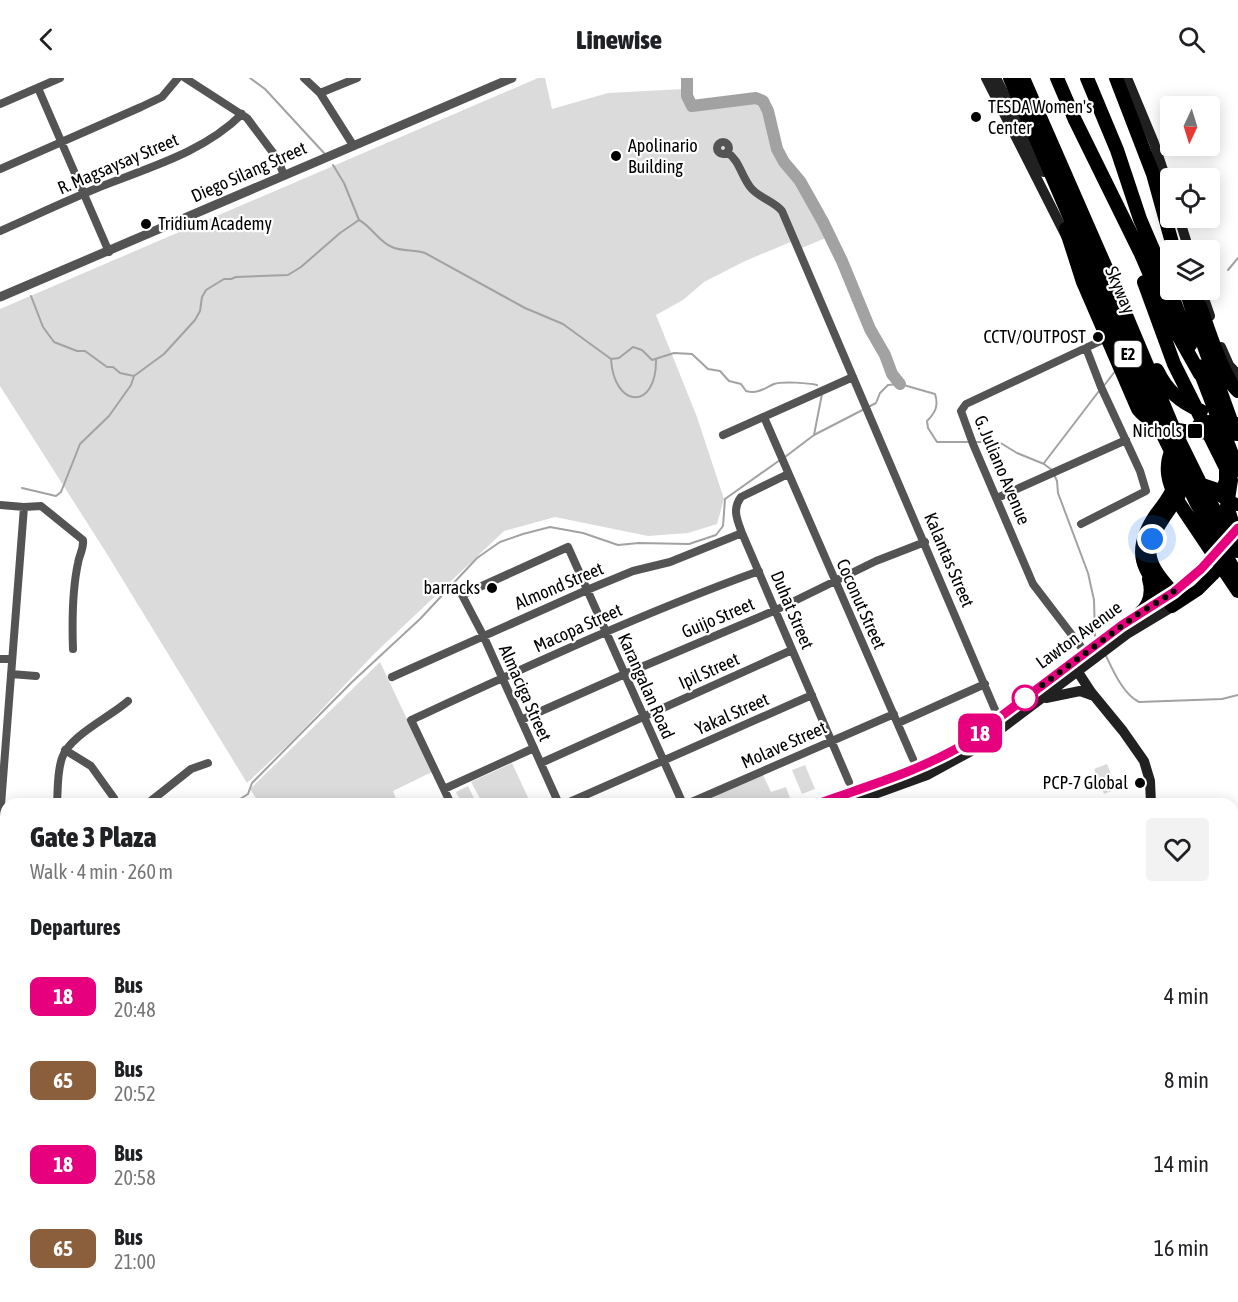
<!DOCTYPE html>
<html lang="en">
<head>
<meta charset="utf-8">
<style>
	:root { --surface:#fff; --page:#f2f2f2; --text:#202124; --muted:#757577 }
	body { margin:0; font-family:"Asap Condensed",sans-serif; background:var(--page); color:var(--text); height:100vh; display:flex; flex-direction:column; font-size:22px; white-space:nowrap }
	* { box-sizing:border-box; margin:0 }
	p { font-size:20px; color:var(--muted) }
	.icon { flex:none; width:33px; height:33px; fill:none; stroke:currentColor; stroke-width:2; stroke-linecap:round; stroke-linejoin:round }
	.map { position:relative; flex:1; overflow:hidden }
	.details { position:absolute; left:0px; top:720px; width:1239px; height:504px; display:flex; flex-direction:column; background:var(--surface); border-radius:18px 18px 0 0; box-shadow:0 3px 15px #0003 }
	.details>* { flex:none }
	.badge { padding:0 12px; border-radius:9px; font-size:21px; line-height:39px }
	.needle { width:39px; rotate:184deg }
	.tools { position:absolute; left:1160px; top:18px; display:grid; gap:12px }
	.tools a { display:grid; place-items:center; width:60px; height:60px; border-radius:6px; background:var(--surface); box-shadow:0 3px 15px #0003; font-size:30px }
	.you { position:absolute; width:30px; height:30px; margin:-15px; border:4px solid #fff; border-radius:50%; background:#1a73e8; box-shadow:0 0 0 9px #1a73e833 }
	.map>.badge { position:absolute; translate:-50% -50%; box-shadow:0 0 0 3px #fff }
	h2 { padding:0 30px; font-size:22px; line-height:54px }
	.round { display:grid; place-items:center; flex:none; width:63px; height:63px; border-radius:6px; background:var(--page) }
	.summary { display:flex; align-items:center; justify-content:space-between; height:102px; padding:0 30px }
	h1 { font-size:28px; font-weight:800; line-height:45px }
	ul { padding:0; list-style:none }
	li { display:flex; align-items:center; gap:18px; height:84px; padding:0 30px }
	li div { flex:1 }
	li b { display:block; font-size:22px }
	li em { font-style:normal }
	li .badge { min-width:66px; font-weight:700; text-align:center }
	header { display:flex; justify-content:space-between; align-items:center; height:78px; padding:0 30px; background:var(--surface); font-size:27px; font-weight:800 }
	.map>svg:first-child { display:block }
	.green { fill:#dbdbdb }
	.lines { fill:none; stroke-linecap:round; stroke-linejoin:round }
	.stream { stroke:#a2a2a2; stroke-width:2 }
	.river { stroke:#a2a2a2; stroke-width:12 }
	.minor { stroke:#545454; stroke-width:8 }
	.tertiary { stroke:#545454; stroke-width:9 }
	.secondary { stroke:#212121; stroke-width:10 }
	.primary { stroke:#000; stroke-width:12 }
	.trunk { stroke:#000; stroke-width:12 }
	.motorway { stroke:#000; stroke-width:14 }
	.line-casing { stroke:#fff; stroke-width:14 }
	.line { stroke:#e6007e; stroke-width:9 }
	.walk { stroke:#000; stroke-width:6; stroke-dasharray:0 10.8 }
	.poi-dot { fill:#000; stroke:#fff; stroke-width:2 }
	.stop-dot { fill:#fff; stroke:#e6007e; stroke-width:3 }
	.labels { text-anchor:middle; stroke-width:4.5; stroke-linejoin:round; paint-order:stroke }
	.shield { fill:#fff; stroke:#4c4c4c; stroke-width:1.5 }
	.shield-label { font-size:16px; font-weight:bold; fill:#000 }
	.poi-label { font-size:18px; fill:#000; stroke:#fff; text-anchor:end }
	.street-label { font-size:18px; fill:#000; stroke:#fff }
</style>
</head>
<body>
<header><svg class="icon" aria-label="back" viewBox="0 0 24 24"><path d="M15 5l-7 7 7 7"/></svg>Linewise<svg class="icon" aria-label="search" viewBox="0 0 24 24"><circle cx="10" cy="10" r="6"/><path d="M15 15l6 6"/></svg></header>
<div class="map">
<svg width="1238" height="1224" viewBox="0 0 1238 1224">
	<rect width="100%" height="100%" fill="#fff"/>
	<path class="green" d="M 538,0 L 545,0 L 552,31 L 608,15 L 684,11 L 694,29 L 751,23 L 760,27 L 779,74 L 804,108 L 828,159 L 797,172 L 793,163 L 745,183 L 704,204 L 683,222 L 656,237 L 697,339 L 724,421 L 717,446 L 688,455 L 648,458 L 555,439 L 504,453 L 374,576 L 294,661 L 247,705 L 107,476 L 0,308 L 0,231 Z
		M 380,584 L 432,694 L 393,713 L 398,726 L 260,726 L 250,711 Z
		M 512,685 L 531,726 L 483,726 L 471,704 Z
		M 1107,686 L 1117,711 L 1104,716 L 1094,691 Z
		M 805,687 L 815,711 L 802,716 L 792,692 Z
		M 763,697 L 771,714 L 786,709 L 792,726 L 695,726 Z
		M 468,708 L 477,726 L 462,726 L 456,714 Z
		M 0,1034 L 6,1035 L 6,1098 L 0,1098 Z
		M 1233,1064 L 1238,1066 L 1238,1132 L 1233,1121 Z"/>
	<g class="lines">
		<path class="stream" d="M 250,0 L 265,11 L 324,75
			M 333,87 L 344,105 L 359,142
			M 1209,191 L 1216,192
			M 1228,192 L 1238,180
			M 31,218 L 43,249 L 54,264 L 77,273 L 85,273 L 107,289 L 113,289 L 120,295 L 134,298
			M 611,281 C 614,331 657,333 656,281
			M 1103,309 L 1116,292
			M 814,357 L 822,316
			M 785,379 L 814,357 L 876,325 L 880,315 L 888,307 L 900,306 L 935,316 C 939,328 935,335 927,343 L 928,350 L 937,364 L 999,364 L 1017,375 L 1044,386 L 1052,392 L 1057,403 L 1058,415 L 1088,495 L 1094,522 L 1095,558 L 1098,562
			M 1044,385 L 1099,313
			M 22,410 L 56,418 L 61,414 L 80,366 L 109,338 L 131,307 L 134,298 L 164,276 L 195,242 L 200,233 L 202,219 L 206,212 L 224,201 L 231,201 L 236,199 L 288,197 L 301,189 L 340,155 L 359,142 C 372,149 379,164 392,169 C 402,174 415,171 425,175 L 525,230 L 563,246 L 611,281 L 619,280 L 633,269 L 642,272 L 652,282 L 674,275 L 692,276 L 708,291 L 720,293 L 729,303 L 741,306 L 746,313 C 758,316 763,311 774,306 C 782,303 809,305 817,307
			M 1106,578 C 1114,594 1123,616 1139,624 L 1222,621 L 1238,617
			M 232,726 L 248,716 L 252,705 L 352,604 L 420,541 L 477,480 L 500,464 L 523,456 L 550,449 L 583,455 L 618,467 L 639,465 L 689,466 L 716,457 L 723,448 L 725,421 L 780,382
			M 0,816 L 6,813"/>
		<path class="river" d="M 687,0 L 687,18 L 692,28 L 756,20 L 763,23 L 768,33 L 777,71 L 784,84 L 800,103 L 823,144 L 842,183 L 870,251 L 885,277 L 892,296 L 900,306"/>
		<path class="minor" d="M 185,0 L 247,40 L 277,80 L 284,97
			M 304,0 L 320,15 L 353,67
			M 38,10 L 109,174
			M 320,15 L 357,0
			M 0,26 L 60,0
			M717 70a6 6 0 1 1 12 0a6 6 0 1 1-12 0Z
			M 727,74 C 740,83 741,98 751,110 C 759,120 774,123 782,133 L 999,641
			M 0,91 L 141,29 L 162,19 L 178,0
			M 0,153 C 34,138 68,122 102,108 C 150,89 204,74 242,36
			M 764,339 L 913,681
			M 723,357 L 853,299
			M 788,396 L 741,419 C 732,431 737,442 742,455 L 849,704
			M 997,420 L 1126,362
			M 0,427 L 24,429 L 41,428 L 83,462 C 84,471 79,477 78,485 C 72,513 72,543 73,571
			M 1081,446 L 1146,413 L 1140,393 L 1101,309 L 1086,270
			M 1088,578 L 1033,506 L 973,366 L 961,333 L 966,326 L 1109,259
			M 0,581 L 12,581
			M 11,596 L 36,598
			M 392,599 L 587,512 L 633,493 L 670,484 L 742,455
			M 521,642 L 625,596 L 776,532 L 876,483 L 925,464
			M 898,645 L 985,606
			M 65,672 L 91,688 L 114,720 L 116,726
			M 541,685 L 792,572
			M 444,711 L 534,670
			M 57,726 C 58,711 57,694 62,680 C 69,658 110,639 128,623
			M 147,726 L 191,691 L 208,685
			M 451,726 L 411,642 C 526,589 640,536 759,493
			M 559,726 L 483,557 L 462,517 L 568,469 L 683,726
			M 565,726 L 812,617
			M 687,726 L 894,636
			M 0,740 L 24,429
			M 0,748 L 6,750
			M 0,805 L 6,802
			M 0,858 L 6,855
			M 0,1004 L 6,1004
			M 0,1126 L 6,1123
			M 626,1218 L 629,1224
			M 775,1218 L 777,1224
			M 847,1218 L 849,1224
			M 957,1218 L 959,1224
			M 1029,1218 L 1032,1224
			M 22,1224 L 33,1218
			M 692,1224 L 706,1218
			M 870,1224 L 879,1220 L 881,1224"/>
		<path class="tertiary" d="M 0,219 L 512,0"/>
		<path class="secondary" d="M 986,0 L 1066,158
			M 996,0 L 1044,94
			M 1127,0 L 1154,65 L 1170,113
			M 1179,140 L 1189,172
			M 1201,212 L 1210,238
			M 1221,269 L 1229,287 L 1238,297
			M 1074,588 L 1091,614 L 1123,653 L 1144,683 L 1150,703 L 1151,726
			M 1046,620 L 1080,613 L 1094,618
			M 817,726 L 907,695 L 946,677 L 999,641 L 1138,536 L 1165,520
			M 847,726 L 927,697 L 973,672 L 1127,556 L 1172,529
			M 1233,1153 L 1238,1164
			M 197,1224 L 205,1218
			M 216,1224 L 223,1218"/>
		<path class="primary" d="M 1174,404 C 1172,415 1163,426 1156,435 C 1127,477 1144,494 1172,529 L 1198,512 L 1227,483
			M 1168,518 L 1195,496 L 1219,472
			M 1181,523 C 1148,484 1138,477 1170,432 C 1177,422 1183,415 1184,403
			M 1138,536 C 1149,527 1152,515 1148,501"/>
		<path class="trunk" d="M 1205,411 L 1238,427"/>
		<path class="motorway" d="M 1010,0 L 1164,359 L 1196,424 L 1238,499
			M 1023,0 L 1110,199 L 1175,354 L 1207,419 L 1238,473
			M 1057,0 L 1075,42 L 1141,176 L 1169,241 L 1200,296
			M 1087,0 L 1117,72 L 1140,141 L 1170,211
			M 1116,0 L 1153,96 L 1174,172
			M 1066,151 L 1083,204 L 1138,331 C 1160,358 1206,354 1238,356
			M 1144,204 L 1174,286 L 1226,390 L 1226,403 L 1223,411 L 1217,412 L 1199,406
			M 1170,212 L 1190,267
			M 1186,212 L 1199,254 L 1234,351
			M 1200,228 C 1207,247 1223,301 1238,313
			M 1198,288 L 1238,392
			M 1157,292 C 1167,313 1180,324 1201,333
			M 1199,347 L 1209,344 L 1238,346
			M 1172,371 C 1164,390 1168,404 1177,422 L 1238,513
			M 1231,402 L 1227,428 L 1235,453"/>
	</g>
	<g class="lines">
		<g class="line-casing">
			<path id="line" d="M 817,726 C 867,708 917,694 963,667 L 1122,547 L 1174,514 L 1201,491 L 1238,450"/>
		</g>
		<use href="#line" class="line"/>
		<path class="walk" d="M 1025,620 L 1138,536 L 1174,514 C 1160,498 1146,484 1152,461"/>
	</g>
	<g class="poi-dot">
		<circle cx="976" cy="39" r="6"/>
		<circle cx="616" cy="78" r="6"/>
		<circle cx="146" cy="146" r="6"/>
		<circle cx="1098" cy="259" r="6"/>
		<rect x="1187" y="345" width="16" height="16" rx="3"/>
		<circle cx="492" cy="510" r="6"/>
		<circle cx="1140" cy="705" r="6"/>
	</g>
	<circle class="stop-dot" cx="1025" cy="620" r="12"/>
	<g class="labels">
		<rect class="shield" x="1114.5" y="263" width="27" height="26" rx="4.5"/>
		<g class="shield-label">
			<text x="1128" y="282">E2</text>
		</g>
		<g class="poi-label">
			<text x="988" y="35" text-anchor="start">TESDA Women's<tspan x="988" dy="21">Center</tspan></text>
			<text x="628" y="74" text-anchor="start">Apolinario<tspan x="628" dy="21">Building</tspan></text>
			<text x="158" y="152" text-anchor="start">Tridium Academy</text>
			<text x="1086" y="265">CCTV/OUTPOST</text>
			<text x="1182" y="359">Nichols</text>
			<text x="480" y="516">barracks</text>
			<text x="1128" y="711">PCP-7 Global</text>
		</g>
		<g class="street-label">
			<text transform="translate(118 86) rotate(-23)" y="6">R. Magsaysay Street</text>
			<text transform="translate(249 94) rotate(-24)" y="6">Diego Silang Street</text>
			<text transform="translate(1120 212) rotate(67)" y="6">Skyway</text>
			<text transform="translate(1002 392) rotate(67)" y="6">G. Juliano Avenue</text>
			<text transform="translate(949 482) rotate(67)" y="6">Kalantas Street</text>
			<text transform="translate(559 508) rotate(-23)" y="6">Almond Street</text>
			<text transform="translate(861 526) rotate(66)" y="6">Coconut Street</text>
			<text transform="translate(792 532) rotate(67)" y="6">Duhat Street</text>
			<text transform="translate(718 540) rotate(-23)" y="6">Guijo Street</text>
			<text transform="translate(578 550) rotate(-24)" y="6">Macopa Street</text>
			<text transform="translate(1079 557) rotate(-36)" y="6">Lawton Avenue</text>
			<text transform="translate(709 593) rotate(-24)" y="6">Ipil Street</text>
			<text transform="translate(646 608) rotate(66)" y="6">Karangalan Road</text>
			<text transform="translate(525 615) rotate(66)" y="6">Almaciga Street</text>
			<text transform="translate(732 636) rotate(-24)" y="6">Yakal Street</text>
			<text transform="translate(784 667) rotate(-24)" y="6">Molave Street</text>
		</g>
	</g>
</svg>
<div class="tools">
<a><svg class="needle" viewBox="-14 -14 28 28"><path d="M0-13l5 13h-10z" fill="#e53935"/><path d="M0 13l5-13h-10z" fill="#757577"/></svg></a>
<a><svg class="icon" aria-label="locate" viewBox="0 0 24 24"><circle cx="12" cy="12" r="6"/><path d="M12 2v4M12 18v4M2 12h4M18 12h4"/></svg></a>
<a><svg class="icon" aria-label="layers" viewBox="0 0 24 24"><path d="M12 4l9 5-9 5-9-5zM3 14l9 5 9-5"/></svg></a>
</div>
<div class="you" style="left:1152px;top:461px"></div>
<b class="badge" style="left:980px;top:655px;background:#e6007e;color:#fff">18</b>
<section class="details">
<div class="summary"><div><h1>Gate 3 Plaza</h1><p>Walk · 4 min · 260 m</p></div><a class="round"><svg class="icon" aria-label="heart" viewBox="0 0 24 24"><path d="M12 20l-8-8c-3-5 5-10 8-4 3-6 11-1 8 4z"/></svg></a></div>
<h2>Departures</h2>
<ul>
<li><span class="badge" style="background:#e6007e;color:#fff">18</span><div><b>Bus</b><p>20:48</p></div><em>4 min</em></li>
<li><span class="badge" style="background:#8b5e3c;color:#fff">65</span><div><b>Bus</b><p>20:52</p></div><em>8 min</em></li>
<li><span class="badge" style="background:#e6007e;color:#fff">18</span><div><b>Bus</b><p>20:58</p></div><em>14 min</em></li>
<li><span class="badge" style="background:#8b5e3c;color:#fff">65</span><div><b>Bus</b><p>21:00</p></div><em>16 min</em></li>
</ul>
</section>
</div>
</body>
</html>
